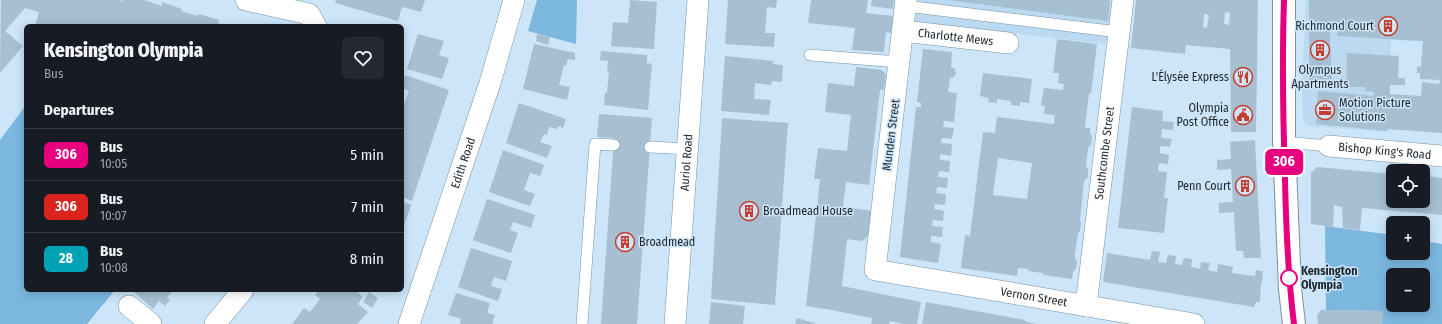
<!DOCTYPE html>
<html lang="en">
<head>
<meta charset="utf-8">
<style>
	:root { --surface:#171b24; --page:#242831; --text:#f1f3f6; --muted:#9ea1a6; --line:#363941 }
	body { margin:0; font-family:"Fira Sans Condensed",sans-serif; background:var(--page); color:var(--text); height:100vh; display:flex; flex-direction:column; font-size:15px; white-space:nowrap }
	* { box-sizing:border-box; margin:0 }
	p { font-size:13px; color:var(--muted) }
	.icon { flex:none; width:22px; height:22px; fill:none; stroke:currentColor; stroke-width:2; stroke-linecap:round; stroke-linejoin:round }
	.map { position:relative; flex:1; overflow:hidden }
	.sheet { position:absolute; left:24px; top:24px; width:380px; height:268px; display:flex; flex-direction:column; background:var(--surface); border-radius:6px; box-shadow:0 2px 10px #0003 }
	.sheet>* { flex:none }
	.badge { padding:0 8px; border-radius:6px; font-size:14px; line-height:26px }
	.controls { position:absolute; left:1386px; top:164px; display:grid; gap:8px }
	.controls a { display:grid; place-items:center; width:44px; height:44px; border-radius:6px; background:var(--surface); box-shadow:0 2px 10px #0003; font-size:20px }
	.map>.badge { position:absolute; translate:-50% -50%; box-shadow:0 0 0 2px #fff }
	h2 { padding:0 20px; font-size:15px; line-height:36px }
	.round { display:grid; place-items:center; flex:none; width:42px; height:42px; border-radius:6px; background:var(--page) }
	.overview { display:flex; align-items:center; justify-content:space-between; height:68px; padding:0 20px }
	h1 { font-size:19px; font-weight:800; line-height:30px }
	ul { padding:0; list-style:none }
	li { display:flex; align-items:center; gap:12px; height:52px; padding:0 20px; border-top:1px solid var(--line) }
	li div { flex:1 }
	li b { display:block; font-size:15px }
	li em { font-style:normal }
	li .badge { min-width:44px; font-weight:700; text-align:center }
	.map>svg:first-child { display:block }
	.built { fill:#bbdaf1 }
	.green { fill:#7cb7e0; fill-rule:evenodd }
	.building { fill:#a6bfd1; fill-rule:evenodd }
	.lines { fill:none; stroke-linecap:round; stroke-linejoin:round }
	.lane-casing { stroke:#7990a1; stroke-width:12 }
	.street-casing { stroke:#7990a1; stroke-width:22 }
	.secondary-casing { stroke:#7990a1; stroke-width:24 }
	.lane { stroke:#fff; stroke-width:11 }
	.street { stroke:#fff; stroke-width:21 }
	.secondary { stroke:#fff; stroke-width:22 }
	.line-casing { stroke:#fff; stroke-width:9 }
	.line { stroke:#e6007e; stroke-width:6 }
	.stop-dot { fill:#fff; stroke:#e6007e; stroke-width:2 }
	.labels { text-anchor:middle; stroke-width:3; stroke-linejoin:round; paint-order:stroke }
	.poi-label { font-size:12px; fill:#1f282f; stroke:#cce5f8; text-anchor:end }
	.street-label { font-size:12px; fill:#1f282f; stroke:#cce5f8 }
	.stop-label { font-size:12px; font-weight:bold; fill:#1f282f; stroke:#cce5f8; text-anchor:start }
</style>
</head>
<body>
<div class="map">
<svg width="1442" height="324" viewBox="0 0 1442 324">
	<rect width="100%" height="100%" fill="#cce5f8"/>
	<path class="built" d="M 918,0 L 1112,0 L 1106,44 L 915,22 Z
		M 1306,0 L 1442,0 L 1442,42 L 1391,40 L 1390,86 L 1388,132 L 1309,126 L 1305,124 L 1303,120 L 1302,83 Z"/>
	<path class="green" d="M 537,0 L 577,0 L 576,44 L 528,31 Z
		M 26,105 L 26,290 L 115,290 L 87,324 L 0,324 L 0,140 Z
		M 1325,226 L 1393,235 L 1393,253 L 1423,253 L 1423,241 L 1442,244 L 1442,324 L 1382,324 L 1383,311 L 1326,310 ZM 1393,275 L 1423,275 L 1423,305 L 1393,305 Z"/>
	<path class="building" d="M 1,0 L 119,0 L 123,1 L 123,0 L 144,0 L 161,6 L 162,2 L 182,9 L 181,11 L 198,16 L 199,14 L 219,20 L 218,23 L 226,26 L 35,26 L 39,12 L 25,8 L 5,31 L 23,46 L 0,73 Z
		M 336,0 L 425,0 L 421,12 L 402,7 L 398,21 L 335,3 Z
		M 630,0 L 657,2 L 654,49 L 611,46 L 613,22 L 628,23 Z
		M 728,0 L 777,0 L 776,8 L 767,7 L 765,33 L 775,33 L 774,47 L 725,44 Z
		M 811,0 L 868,0 L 866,13 L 893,16 L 891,33 L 886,32 L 884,52 L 852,50 L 855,28 L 808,23 Z
		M 872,0 L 894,0 L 893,9 L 871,6 Z
		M 948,0 L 1110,0 L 1108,21 Z
		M 1136,0 L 1258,0 L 1256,132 L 1231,132 L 1230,49 L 1186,45 L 1185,54 L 1131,48 ZM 1225,12 L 1230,13 L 1229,25 L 1224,24 ZM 1204,14 L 1209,15 L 1207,28 L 1203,27 Z
		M 1309,0 L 1442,0 L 1442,133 L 1387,129 L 1387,131 L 1316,124 L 1318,91 L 1374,96 L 1374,92 L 1365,91 L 1366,87 L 1346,87 L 1347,53 L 1399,56 L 1398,78 L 1405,78 L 1405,85 L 1390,85 L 1390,94 L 1421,96 L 1422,82 L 1439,84 L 1440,80 L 1420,79 L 1420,73 L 1417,73 L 1417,66 L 1421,67 L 1423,41 L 1337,36 L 1338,30 L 1334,30 L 1334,22 L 1329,21 L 1332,79 L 1309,81 Z
		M 418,34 L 444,41 L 439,55 L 449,58 L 442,79 L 407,69 Z
		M 537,34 L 550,37 L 548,45 L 536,41 Z
		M 1057,39 L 1097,44 L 1091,94 L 1089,93 L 1085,128 L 1090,128 L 1090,133 L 1092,137 L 1091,145 L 1088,148 L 1086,166 L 1088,170 L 1088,177 L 1084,181 L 1080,220 L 1081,223 L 1080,231 L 1078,234 L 1075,253 L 1075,258 L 1077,262 L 1076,269 L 1073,272 L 1072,279 L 1043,275 L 1043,273 L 1028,271 L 1029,269 L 1018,268 L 1017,276 L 961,268 L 965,235 L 970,236 L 983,132 L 995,133 L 997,117 L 1054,124 L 1055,115 L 1044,114 L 1045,106 L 1041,105 L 1044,88 L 1063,90 L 1064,84 L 1058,83 L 1059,73 L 1053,73 ZM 998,158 L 1032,163 L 1027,199 L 993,195 Z
		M 534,44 L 575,53 L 575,60 L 568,59 L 566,66 L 564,65 L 559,85 L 570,87 L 567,100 L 523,89 Z
		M 923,49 L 952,52 L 951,67 L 955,69 L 956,73 L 954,77 L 950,78 L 948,92 L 957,93 L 954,122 L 944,121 L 943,127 L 954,128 L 952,139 L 942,138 L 941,143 L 952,144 L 951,156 L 940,154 L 940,160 L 950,161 L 949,172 L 939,171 L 938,177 L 948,178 L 947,188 L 937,187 L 936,193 L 946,194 L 945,205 L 935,204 L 934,209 L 944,211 L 943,221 L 933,220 L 932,226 L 943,227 L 942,237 L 931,236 L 931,242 L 941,244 L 938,263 L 900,257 L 916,107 L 921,107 L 921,103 L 917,102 Z
		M 601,51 L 647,55 L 647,63 L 652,64 L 648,110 L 604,105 L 605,93 L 607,93 L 609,71 L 607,71 L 608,61 L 600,60 Z
		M 725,56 L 773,61 L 773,64 L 783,65 L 782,82 L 772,81 L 771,85 L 755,83 L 754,99 L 771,100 L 769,115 L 721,111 Z
		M 856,67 L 882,70 L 886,75 L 884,90 L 880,90 L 869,185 L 846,182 L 843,207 L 872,211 L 869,235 L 862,241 L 847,239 L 842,286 L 921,302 L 917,324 L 903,324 L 890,321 L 889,324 L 871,324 L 872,318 L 831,310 L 806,306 L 820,179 L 814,179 L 818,148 L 847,151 L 851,115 L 825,112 L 828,83 L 854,86 Z
		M 983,73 L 1032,79 L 1029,103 L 1020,102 L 1020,106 L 1011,105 L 1011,101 L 997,99 L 997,103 L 988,102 L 989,98 L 980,96 Z
		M 405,75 L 449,90 L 412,201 L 402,197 L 402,109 L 409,91 L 402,88 L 402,82 Z
		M 519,103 L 566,119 L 563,128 L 558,126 L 557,129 L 549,127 L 547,135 L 544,134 L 540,142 L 552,146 L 547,158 L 506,143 Z
		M 1132,107 L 1163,111 L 1162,121 L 1174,122 L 1173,130 L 1162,129 L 1161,138 L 1172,139 L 1170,147 L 1160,146 L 1160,153 L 1169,155 L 1168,164 L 1159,163 L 1158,171 L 1167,172 L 1164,198 L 1168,198 L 1164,233 L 1118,228 Z
		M 599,114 L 652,118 L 637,324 L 601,324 L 614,138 L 597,137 Z
		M 722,118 L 788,123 L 775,305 L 711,299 Z
		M 1255,140 L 1261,258 L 1244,258 L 1243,251 L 1236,251 L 1234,212 L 1219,213 L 1219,203 L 1233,202 L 1231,169 L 1217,170 L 1217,160 L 1231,159 L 1230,142 Z
		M 503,150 L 544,165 L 540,176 L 530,173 L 524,190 L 535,194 L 530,206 L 489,192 Z
		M 1317,167 L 1393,174 L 1393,201 L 1423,201 L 1423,176 L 1442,178 L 1442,215 L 1362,208 L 1360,230 L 1343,228 L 1342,207 L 1334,205 L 1333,227 L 1311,224 L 1311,173 Z
		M 487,199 L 535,215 L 531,228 L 513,222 L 510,230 L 518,233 L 511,253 L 473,240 Z
		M 402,201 L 411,205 L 402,232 Z
		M 471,248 L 512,261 L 506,281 L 494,277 L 491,286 L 502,289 L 498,301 L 458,287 Z
		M 1152,251 L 1160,252 L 1158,262 L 1166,263 L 1168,255 L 1176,256 L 1175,264 L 1182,265 L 1184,258 L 1192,259 L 1191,267 L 1200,269 L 1201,262 L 1210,263 L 1208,270 L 1217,272 L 1218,264 L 1233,267 L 1232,273 L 1255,276 L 1256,270 L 1263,271 L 1262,283 L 1261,282 L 1260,302 L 1256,302 L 1254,307 L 1103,282 L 1107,253 L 1150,260 Z
		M 132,290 L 173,290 L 167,298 L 170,300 L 165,306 L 159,301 L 153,309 Z
		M 319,290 L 355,290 L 363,297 L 358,304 L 368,312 L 357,324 L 292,324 L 304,308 L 310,312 L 320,299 L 315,295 Z
		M 369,292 L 378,298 L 372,308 L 363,302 Z
		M 456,293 L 490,303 L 487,313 L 495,315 L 492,324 L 460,324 L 461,319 L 448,315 Z
		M 711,302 L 745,306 L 743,324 L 709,324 Z
		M 926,302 L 1025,320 L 1024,321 L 1036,324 L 922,324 Z
		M 1321,310 L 1326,310 L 1384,311 L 1382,324 L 1318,324 L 1317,315 Z
		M 797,318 L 817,324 L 795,324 Z"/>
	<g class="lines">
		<g class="lane-casing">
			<path id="lane" d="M 906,6 L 1119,32
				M 810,55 L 899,62
				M 1284,142 L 1329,146
				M 650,147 L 688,149
				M 582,324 L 595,144 L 614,145"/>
		</g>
		<g class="street-casing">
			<g id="street">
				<path d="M 246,0 L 309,14 L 316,26"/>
				<path id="s1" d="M 906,0 L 875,270 L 1194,324"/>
				<path id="s2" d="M 903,31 L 1008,43"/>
				<path id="s3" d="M 1329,146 L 1442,156"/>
				<path d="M 129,306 L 151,324"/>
				<path id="s4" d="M 1086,306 L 1123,0"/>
				<path d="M 215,324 L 243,290"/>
				<path id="s5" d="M 409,324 L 490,83 L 514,0"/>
				<path id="s6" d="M 675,324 L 698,0"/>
			</g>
		</g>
		<g class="secondary-casing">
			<path id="secondary" d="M 1284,0 L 1284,142 L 1290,289 L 1294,324"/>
		</g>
		<use href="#lane" class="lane"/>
		<use href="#street" class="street"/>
		<use href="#secondary" class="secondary"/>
	</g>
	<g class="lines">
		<g class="line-casing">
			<path id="line" d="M 1284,0 C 1282,60 1283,119 1285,179 C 1286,227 1288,276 1294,324"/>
		</g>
		<use href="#line" class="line"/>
	</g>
	<defs>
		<g id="building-ring" transform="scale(1)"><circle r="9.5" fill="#cce5f8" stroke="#c83b2d" stroke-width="1.5"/><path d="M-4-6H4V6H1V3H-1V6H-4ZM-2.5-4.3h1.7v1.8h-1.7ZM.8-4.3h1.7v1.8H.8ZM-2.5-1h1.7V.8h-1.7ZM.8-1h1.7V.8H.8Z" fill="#c83b2d"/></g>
		<g id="restaurant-ring" transform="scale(1)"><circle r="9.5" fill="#cce5f8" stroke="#c83b2d" stroke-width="1.5"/><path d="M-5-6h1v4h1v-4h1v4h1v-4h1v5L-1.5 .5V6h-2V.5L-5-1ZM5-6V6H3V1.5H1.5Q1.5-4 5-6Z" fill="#c83b2d"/></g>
		<g id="office-ring" transform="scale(1)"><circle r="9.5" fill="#cce5f8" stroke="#c83b2d" stroke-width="1.5"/><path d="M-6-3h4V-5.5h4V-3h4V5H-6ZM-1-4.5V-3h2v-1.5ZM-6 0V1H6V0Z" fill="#c83b2d"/></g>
		<g id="civic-ring" transform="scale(1)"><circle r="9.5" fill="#cce5f8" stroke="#c83b2d" stroke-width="1.5"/><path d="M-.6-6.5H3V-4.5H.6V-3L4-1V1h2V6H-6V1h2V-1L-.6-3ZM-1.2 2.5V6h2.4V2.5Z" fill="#c83b2d"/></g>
	</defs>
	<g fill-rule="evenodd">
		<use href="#building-ring" x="1388" y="26"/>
		<use href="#building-ring" x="1320" y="50"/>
		<use href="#restaurant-ring" x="1243" y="77"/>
		<use href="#office-ring" x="1325" y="110"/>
		<use href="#civic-ring" x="1243" y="115"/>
		<use href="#building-ring" x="1245" y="186"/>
		<use href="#building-ring" x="749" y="211"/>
		<use href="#building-ring" x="625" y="242"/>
	</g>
	<circle class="stop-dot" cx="1289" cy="278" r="8"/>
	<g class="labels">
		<g class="poi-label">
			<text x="1374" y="30">Richmond Court</text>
			<text x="1320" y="74" text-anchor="middle">Olympus<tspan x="1320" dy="14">Apartments</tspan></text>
			<text x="1229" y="81">L'Élysée Express</text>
			<text x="1339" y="107" text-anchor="start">Motion Picture<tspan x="1339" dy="14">Solutions</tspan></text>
			<text x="1229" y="112">Olympia<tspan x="1229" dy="14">Post Office</tspan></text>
			<text x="1231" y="190">Penn Court</text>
			<text x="763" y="215" text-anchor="start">Broadmead House</text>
			<text x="639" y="246" text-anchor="start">Broadmead</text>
		</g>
		<g class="street-label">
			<text dy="4" stroke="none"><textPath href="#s2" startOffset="53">Charlotte Mews</textPath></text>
			<text transform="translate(891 135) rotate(-83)" y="4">Munden Street</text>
			<text dy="4" stroke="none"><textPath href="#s3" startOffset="56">Bishop King's Road</textPath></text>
			<text dy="4" stroke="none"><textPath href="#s4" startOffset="154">Southcombe Street</textPath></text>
			<text dy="4" stroke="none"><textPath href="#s5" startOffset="170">Edith Road</textPath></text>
			<text dy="4" stroke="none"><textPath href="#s6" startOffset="162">Auriol Road</textPath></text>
			<text dy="4" stroke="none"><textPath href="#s1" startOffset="433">Vernon Street</textPath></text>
		</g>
		<g class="stop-label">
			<text x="1301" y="275">Kensington<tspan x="1301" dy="14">Olympia</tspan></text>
		</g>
	</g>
</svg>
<div class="controls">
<a><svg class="icon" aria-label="locate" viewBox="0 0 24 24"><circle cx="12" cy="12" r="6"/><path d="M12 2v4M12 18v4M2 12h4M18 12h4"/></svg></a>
<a>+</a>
<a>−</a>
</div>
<b class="badge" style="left:1284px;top:162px;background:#e6007e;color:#fff">306</b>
<section class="sheet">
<div class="overview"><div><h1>Kensington Olympia</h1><p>Bus</p></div><a class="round"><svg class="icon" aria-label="heart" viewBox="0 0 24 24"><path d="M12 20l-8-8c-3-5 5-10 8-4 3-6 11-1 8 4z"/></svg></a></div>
<h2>Departures</h2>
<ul>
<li><span class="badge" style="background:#e6007e;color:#fff">306</span><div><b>Bus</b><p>10:05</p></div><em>5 min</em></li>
<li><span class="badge" style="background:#dc241f;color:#fff">306</span><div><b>Bus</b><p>10:07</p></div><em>7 min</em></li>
<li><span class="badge" style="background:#00a3b4;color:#fff">28</span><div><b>Bus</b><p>10:08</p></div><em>8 min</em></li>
</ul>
</section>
</div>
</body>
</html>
